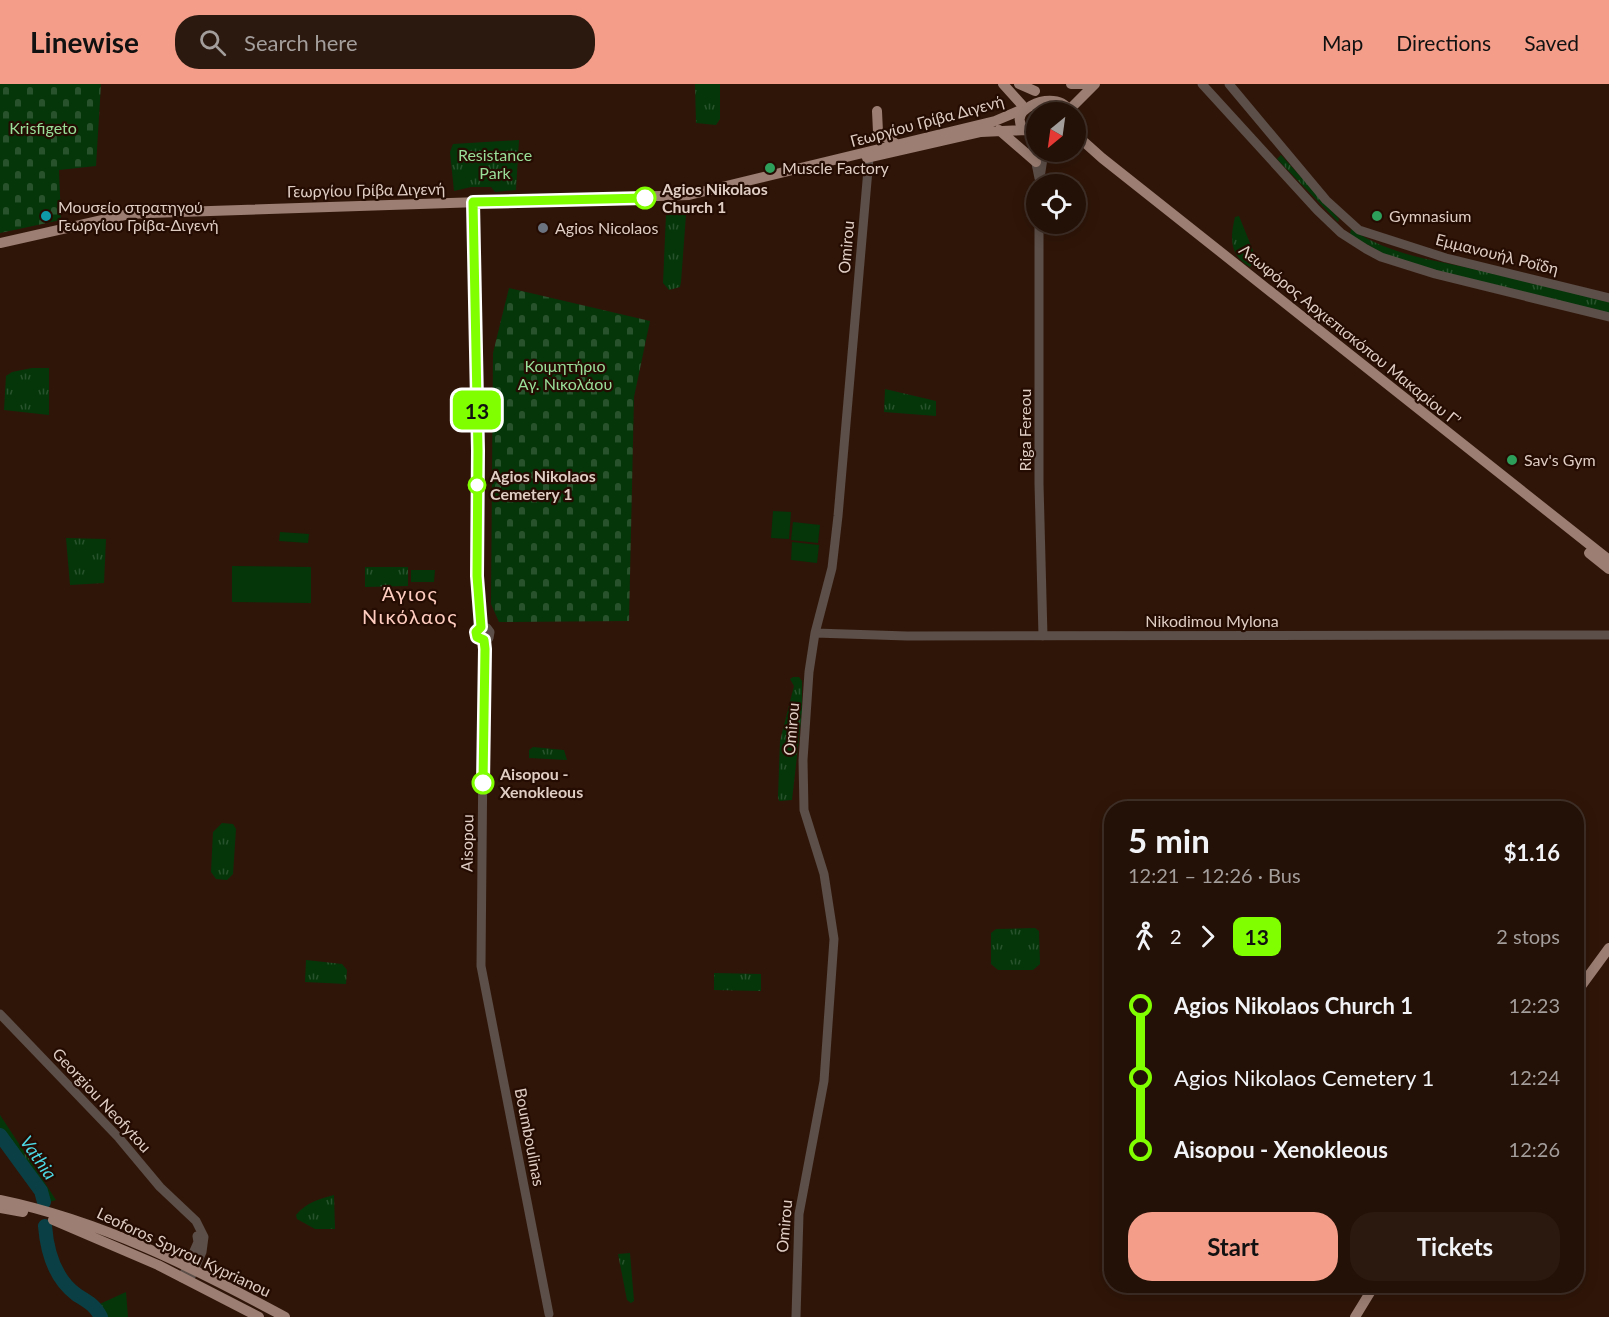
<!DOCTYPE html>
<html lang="en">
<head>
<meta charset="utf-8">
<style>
	:root { --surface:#231006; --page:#2b1910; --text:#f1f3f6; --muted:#a39d9b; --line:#403028; --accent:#f49e8a }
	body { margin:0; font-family:Lato,sans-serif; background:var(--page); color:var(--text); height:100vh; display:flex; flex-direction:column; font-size:22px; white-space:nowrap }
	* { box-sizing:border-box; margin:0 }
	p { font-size:20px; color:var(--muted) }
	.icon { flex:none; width:33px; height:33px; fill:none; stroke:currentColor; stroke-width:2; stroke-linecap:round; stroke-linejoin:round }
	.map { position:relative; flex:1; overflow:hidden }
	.panel { position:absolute; left:1104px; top:717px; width:480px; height:492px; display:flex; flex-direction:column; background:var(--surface); border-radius:24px; box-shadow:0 3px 15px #0003,0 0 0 2px var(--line) }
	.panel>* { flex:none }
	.badge { padding:0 12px; border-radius:9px; font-size:21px; line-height:39px }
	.needle { width:39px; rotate:209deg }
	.controls { position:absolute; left:1026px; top:18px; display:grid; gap:12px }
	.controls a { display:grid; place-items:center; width:60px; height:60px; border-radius:50%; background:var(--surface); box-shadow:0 3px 15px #0003,0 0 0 2px var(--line); font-size:30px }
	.map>.badge { position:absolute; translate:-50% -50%; box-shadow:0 0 0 3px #fff }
	.legs { display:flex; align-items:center; gap:9px; height:66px; padding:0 24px; font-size:20px }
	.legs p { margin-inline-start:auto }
	.summary { display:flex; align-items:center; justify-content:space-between; height:102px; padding:0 24px }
	h1 { font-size:33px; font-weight:700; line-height:45px }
	.cta { display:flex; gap:12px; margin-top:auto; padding:12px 24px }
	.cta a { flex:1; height:69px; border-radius:24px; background:var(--accent); color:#111; font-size:24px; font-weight:700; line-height:69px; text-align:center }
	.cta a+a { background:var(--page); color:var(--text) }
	ul { padding:0 24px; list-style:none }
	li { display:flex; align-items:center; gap:21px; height:72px; font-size:22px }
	li i { display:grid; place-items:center; width:9px; height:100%; margin:0 8px; background:currentColor }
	li i::after { content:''; width:15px; height:15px; margin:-8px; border:4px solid; border-radius:50%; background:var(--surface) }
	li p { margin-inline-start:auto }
	li:first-child i { background:linear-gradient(#0000 50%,currentColor 0) }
	li:last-child i { background:linear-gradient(currentColor 50%,#0000 0) }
	header { display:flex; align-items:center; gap:36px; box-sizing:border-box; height:84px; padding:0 30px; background:var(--accent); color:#111 }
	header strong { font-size:28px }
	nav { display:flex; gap:33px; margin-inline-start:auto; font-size:21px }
	.search { width:420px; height:54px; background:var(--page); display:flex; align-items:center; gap:15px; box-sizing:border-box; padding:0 21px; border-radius:24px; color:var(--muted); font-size:22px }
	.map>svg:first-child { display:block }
	.grass { fill:#043609 }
	.cemetery { fill:url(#cemetery-stones) }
	.park { fill:url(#park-tufts) }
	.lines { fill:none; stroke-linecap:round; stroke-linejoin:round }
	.river { stroke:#0a4045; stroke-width:14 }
	.minor { stroke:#5c4e48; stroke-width:9 }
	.major { stroke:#9c7e73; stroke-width:10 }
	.line-1-casing { stroke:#fff; stroke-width:14 }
	.line-1 { stroke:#80ff00; stroke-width:9 }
	.leisure-dot { fill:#2e9e5b; stroke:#250c02; stroke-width:2 }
	.stop-1-dot { fill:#fff; stroke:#80ff00; stroke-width:3 }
	.culture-dot { fill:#0f9aa8; stroke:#250c02; stroke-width:2 }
	.worship-dot { fill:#6b7280; stroke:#250c02; stroke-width:2 }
	.labels { text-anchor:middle; stroke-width:4.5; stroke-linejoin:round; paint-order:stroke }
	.street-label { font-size:16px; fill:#dfcdc4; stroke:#250c02 }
	.park-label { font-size:16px; fill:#99df99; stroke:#250c02 }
	.poi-label { font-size:16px; fill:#dfcdc4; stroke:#250c02; text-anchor:start }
	.stop-label { font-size:16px; font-weight:bold; fill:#dfcdc4; stroke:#250c02; text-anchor:start }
	.water-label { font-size:18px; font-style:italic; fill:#4dd9e5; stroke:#250c02 }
	.quarter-label { font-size:20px; letter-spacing:1.5px; fill:#ffccc0; stroke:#250c02 }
</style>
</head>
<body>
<header>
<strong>Linewise</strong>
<div class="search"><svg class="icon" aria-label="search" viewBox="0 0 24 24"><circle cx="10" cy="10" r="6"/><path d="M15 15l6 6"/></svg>Search here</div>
<nav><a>Map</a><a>Directions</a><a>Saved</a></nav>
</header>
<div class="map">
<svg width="1609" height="1233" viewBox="0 0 1609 1233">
	<defs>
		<pattern id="cemetery-stones" width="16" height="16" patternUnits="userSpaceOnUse" patternTransform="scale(1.5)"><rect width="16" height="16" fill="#043609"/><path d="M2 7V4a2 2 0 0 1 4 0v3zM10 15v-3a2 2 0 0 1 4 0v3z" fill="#28522b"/></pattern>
		<pattern id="park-tufts" width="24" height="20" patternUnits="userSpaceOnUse" patternTransform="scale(1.5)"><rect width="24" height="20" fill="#043609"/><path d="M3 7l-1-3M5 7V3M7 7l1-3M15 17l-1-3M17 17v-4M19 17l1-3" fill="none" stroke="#28522b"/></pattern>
	</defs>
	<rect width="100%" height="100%" fill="#2f1508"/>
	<path class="grass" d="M 773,427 L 791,428 L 789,455 L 771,454 Z
		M 793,438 L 820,441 L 818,459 L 791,456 Z
		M 280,448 L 309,450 L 308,459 L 279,457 Z
		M 792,458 L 819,461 L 817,479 L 791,476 Z
		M 232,482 L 311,483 L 311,519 L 232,518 Z
		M 411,486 L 435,486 L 434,498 L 411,498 Z"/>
	<path class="cemetery" d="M 0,0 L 101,0 L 96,82 L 59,86 L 61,136 L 0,149 Z
		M 509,204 L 650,237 L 634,313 L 629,537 L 499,538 L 491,520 L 493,269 Z"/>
	<path class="park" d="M 695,0 L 720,0 L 720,35 L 716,41 L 696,39 Z
		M 519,56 L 516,106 L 495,108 L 491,103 L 471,103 L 454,107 L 450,68 L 453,60 Z
		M 1281,71 L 1339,135 L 1338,138 L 1277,75 Z
		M 666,131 L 686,131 L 681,198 L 680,203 L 669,206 L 663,199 Z
		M 1239,132 L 1256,174 L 1250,183 C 1229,171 1230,154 1235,133 Z
		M 1351,145 C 1393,173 1436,176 1483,187 C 1525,197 1567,208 1609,218 L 1609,230 L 1410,180 L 1386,171 L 1350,151 Z
		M 32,284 L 49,284 L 49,331 L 4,326 L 6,292 L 12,288 Z
		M 885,305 L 936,317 L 936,332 L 884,328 Z
		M 66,454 L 106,455 L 104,499 L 70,501 Z
		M 365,483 L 408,483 L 408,502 L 365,503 Z
		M 793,593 L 799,593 L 802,597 L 802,628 L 792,716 L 779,717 L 778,713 L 780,657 L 794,602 L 790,595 Z
		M 533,663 L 564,666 L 567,676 L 529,674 L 529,666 Z
		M 222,739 L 233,740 L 236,745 L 233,790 L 227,796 L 216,795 L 211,788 L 213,748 Z
		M 1035,844 L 1039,847 L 1040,880 L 1033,886 L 998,886 L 991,880 L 991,849 L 996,845 Z
		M 306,876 L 342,880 L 347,886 L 346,900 L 305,898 Z
		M 714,889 L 761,890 L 761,907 L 714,906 Z
		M 0,1031 L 56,1116 L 49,1118 L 0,1051 Z
		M 334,1111 L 335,1145 L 315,1145 L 297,1135 L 296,1131 C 307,1118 319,1115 334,1111 Z
		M 630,1169 L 634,1217 L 631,1219 L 627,1216 L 618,1170 Z
		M 126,1208 L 128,1233 L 97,1233 L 93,1223 Z"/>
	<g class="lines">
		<path class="river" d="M 0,1051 L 41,1107 L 44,1118
			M 45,1142 C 47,1167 55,1195 77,1211 C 88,1218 94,1220 101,1233"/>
		<path class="minor" d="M 1202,0 L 1317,126 L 1341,149 L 1366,165 L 1381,173 L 1435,190 L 1609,233
			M 1229,0 L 1326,116 L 1359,146 L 1446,174 L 1609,214
			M 1030,50 L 1039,94
			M 1039,100 L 1044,68
			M 473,118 L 478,367 L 476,427 L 481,543
			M 1039,140 L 1039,400 L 1043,552
			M 481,543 L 487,544 L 490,548 L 489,554 L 484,556
			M 815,549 L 907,552 L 1609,551
			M 484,556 L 481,882 L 549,1230
			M 0,930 L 119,1054 L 160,1103 L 196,1137 L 204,1153 L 202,1168 L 189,1197
			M 182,1194 L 198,1158 L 197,1152
			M 796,1233 L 799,1130 L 824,997 L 834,855 L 824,790 L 804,726 L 803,676 L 809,588 L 815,549 L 832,484 L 838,432 L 869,74"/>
		<path class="major" d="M 1003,0 L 1022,21
			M 1019,0 L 1035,7
			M 1071,0 L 1085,0
			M 1069,26 L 1095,0
			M 877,27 L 878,48 L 896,60
			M 999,46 L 1036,78
			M 1076,46 L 1083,57 L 1102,74 L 1609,476
			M 1036,52 C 988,31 1060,0 1069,28
			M 867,74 L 981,48 L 1026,46
			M 0,159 L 129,130 L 150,129 L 689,111 L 995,37 L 1021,26
			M 1589,469 L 1609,485
			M 1576,909 L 1609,864
			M 0,1116 C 102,1137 194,1184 285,1233
			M 0,1124 L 23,1128
			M 53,1136 L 158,1181 L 259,1233
			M 1355,1233 L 1374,1202"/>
	</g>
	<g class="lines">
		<g class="line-1-casing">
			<path id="line-1" d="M 483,699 L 485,565 L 484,556 L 477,553 L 476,548 L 481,543 L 477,492 L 478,367 L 473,118 L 645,114"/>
		</g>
		<use href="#line-1" class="line-1"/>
	</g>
	<g class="leisure-dot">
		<circle cx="770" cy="84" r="6"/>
		<circle cx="1377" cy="132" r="6"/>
		<circle cx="1512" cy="376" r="6"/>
	</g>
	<g class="stop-1-dot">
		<circle cx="645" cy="114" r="10"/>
		<circle cx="477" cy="401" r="8"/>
		<circle cx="483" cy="699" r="10"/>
	</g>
	<circle class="culture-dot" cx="46" cy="132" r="6"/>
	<circle class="worship-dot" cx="543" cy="144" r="6"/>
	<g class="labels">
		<g class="street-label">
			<text transform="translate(927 37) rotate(-15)" y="6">Γεωργίου Γρίβα Διγενή</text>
			<text transform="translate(366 106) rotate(-1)" y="6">Γεωργίου Γρίβα Διγενή</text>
			<text transform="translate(846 163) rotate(-85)" y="6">Omirou</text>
			<text transform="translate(1497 170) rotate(14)" y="6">Εμμανουήλ Ροΐδη</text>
			<text transform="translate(1350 251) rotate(39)" y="6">Λεωφόρος Αρχιεπισκόπου Μακαρίου Γ’</text>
			<text transform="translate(1025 346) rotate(-90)" y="6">Riga Fereou</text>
			<text x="1212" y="543">Nikodimou Mylona</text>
			<text transform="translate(791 645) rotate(-85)" y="6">Omirou</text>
			<text transform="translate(467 759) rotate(-89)" y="6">Aisopou</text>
			<text transform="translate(102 1016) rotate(47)" y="6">Georgiou Neofytou</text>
			<text transform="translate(530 1053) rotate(79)" y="6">Boumboulinas</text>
			<text transform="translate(784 1142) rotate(-85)" y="6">Omirou</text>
			<text transform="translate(184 1168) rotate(25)" y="6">Leoforos Spyrou Kyprianou</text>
		</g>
		<g class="park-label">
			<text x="43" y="50">Krisfigeto</text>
			<text x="495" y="77">Resistance<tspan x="495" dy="18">Park</tspan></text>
			<text x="565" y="288">Κοιμητήριο<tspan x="565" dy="18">Αγ. Νικολάου</tspan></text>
		</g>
		<g class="poi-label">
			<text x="782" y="90">Muscle Factory</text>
			<text x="58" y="129">Μουσείο στρατηγού<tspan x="58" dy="18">Γεωργίου Γρίβα-Διγενή</tspan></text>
			<text x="1389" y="138">Gymnasium</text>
			<text x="555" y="150">Agios Nicolaos</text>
			<text x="1524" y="382">Sav's Gym</text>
		</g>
		<g class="stop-label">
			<text x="662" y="111">Agios Nikolaos<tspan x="662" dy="18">Church 1</tspan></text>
			<text x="490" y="398">Agios Nikolaos<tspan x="490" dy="18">Cemetery 1</tspan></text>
			<text x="500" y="696">Aisopou -<tspan x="500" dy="18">Xenokleous</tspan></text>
		</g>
		<g class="water-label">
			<text transform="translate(38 1074) rotate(55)" y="6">Vathia</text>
		</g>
		<g class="quarter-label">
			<text x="410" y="517">Άγιος<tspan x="410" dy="23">Νικόλαος</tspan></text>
		</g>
	</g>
</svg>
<div class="controls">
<a><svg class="needle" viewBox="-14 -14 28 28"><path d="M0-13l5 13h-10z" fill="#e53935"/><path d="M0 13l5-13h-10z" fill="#a39d9b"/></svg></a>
<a><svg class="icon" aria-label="locate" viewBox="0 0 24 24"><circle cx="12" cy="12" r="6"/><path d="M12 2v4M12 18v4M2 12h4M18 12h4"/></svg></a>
</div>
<b class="badge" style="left:477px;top:326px;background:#80ff00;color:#111">13</b>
<section class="panel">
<div class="summary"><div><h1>5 min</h1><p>12:21 – 12:26 · Bus</p></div><b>$1.16</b></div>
<div class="legs"><svg class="icon" aria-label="walk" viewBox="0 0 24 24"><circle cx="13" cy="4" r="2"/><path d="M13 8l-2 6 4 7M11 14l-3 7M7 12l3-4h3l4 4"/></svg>2<svg class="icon" aria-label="forward" viewBox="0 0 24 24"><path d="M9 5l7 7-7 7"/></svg><b class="badge" style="background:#80ff00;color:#111">13</b><p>2 stops</p></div>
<ul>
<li><i style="color:#80ff00"></i><b>Agios Nikolaos Church 1</b><p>12:23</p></li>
<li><i style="color:#80ff00"></i><span>Agios Nikolaos Cemetery 1</span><p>12:24</p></li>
<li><i style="color:#80ff00"></i><b>Aisopou - Xenokleous</b><p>12:26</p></li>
</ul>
<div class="cta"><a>Start</a><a>Tickets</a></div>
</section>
</div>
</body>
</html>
